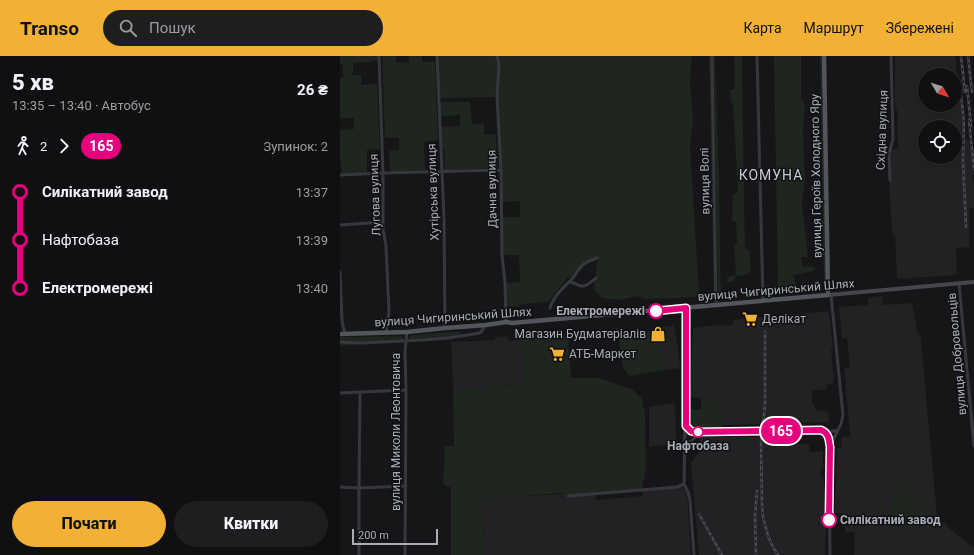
<!DOCTYPE html>
<html lang="uk">
<head>
<meta charset="utf-8">
<style>
	:root { --surface:#101012; --page:#1e1e20; --text:#f1f3f6; --muted:#9c9d9f; --line:#303032; --accent:#f2b134 }
	body { margin:0; font-family:Roboto,sans-serif; background:var(--page); color:var(--text); height:100vh; display:flex; flex-direction:column; font-size:15px; white-space:nowrap }
	* { box-sizing:border-box; margin:0 }
	p { font-size:13px; color:var(--muted) }
	.icon { flex:none; width:22px; height:22px; fill:none; stroke:currentColor; stroke-width:2; stroke-linecap:round; stroke-linejoin:round }
	.map { position:relative; flex:1; overflow:hidden }
	.drawer { display:flex; flex-direction:column; background:var(--surface); width:340px }
	.drawer>* { flex:none }
	.badge { padding:0 8px; border-radius:13px; font-size:14px; line-height:26px }
	.needle { width:26px; rotate:129deg }
	.fabs { position:absolute; left:578px; top:12px; display:grid; gap:8px }
	.fabs a { display:grid; place-items:center; width:44px; height:44px; border-radius:50%; background:var(--surface); box-shadow:0 2px 6px #0003,0 0 0 1px var(--line); font-size:20px }
	.scale { position:absolute; left:12px; bottom:10px; width:86px; box-sizing:border-box; padding-left:4px; border:2px solid #a8adb8; border-top:0; font-size:11px; line-height:14px; white-space:nowrap; color:#a8adb8; -webkit-text-stroke:3px #111113; paint-order:stroke }
	.map>.badge { position:absolute; translate:-50% -50%; box-shadow:0 0 0 2px #fff }
	.legs { display:flex; align-items:center; gap:6px; height:44px; padding:0 12px; font-size:13px }
	.legs p { margin-inline-start:auto }
	.overview { display:flex; align-items:center; justify-content:space-between; height:68px; padding:0 12px }
	h1 { font-size:22px; font-weight:800; line-height:30px }
	.primary-button { display:flex; gap:8px; margin-top:auto; padding:8px 12px }
	.primary-button a { flex:1; height:46px; border-radius:24px; background:var(--accent); color:#111; font-size:16px; font-weight:800; line-height:46px; text-align:center }
	.primary-button a+a { background:var(--page); color:var(--text) }
	ul { padding:0 12px; list-style:none }
	li { display:flex; align-items:center; gap:14px; height:48px; font-size:15px }
	li i { display:grid; place-items:center; width:6px; height:100%; margin:0 5px; background:currentColor }
	li i::after { content:''; width:10px; height:10px; margin:-5px; border:3px solid; border-radius:50%; background:var(--surface) }
	li p { margin-inline-start:auto }
	li:first-child i { background:linear-gradient(#0000 50%,currentColor 0) }
	li:last-child i { background:linear-gradient(currentColor 50%,#0000 0) }
	header { display:flex; align-items:center; gap:24px; box-sizing:border-box; height:56px; padding:0 20px; background:var(--accent); color:#111 }
	header strong { font-size:19px }
	nav { display:flex; gap:22px; margin-inline-start:auto; font-size:14px }
	.search { width:280px; height:36px; background:var(--page); display:flex; align-items:center; gap:10px; box-sizing:border-box; padding:0 14px; border-radius:22px; color:var(--muted); font-size:15px }
	main { display:flex; flex:1; min-height:0 }
	.map>svg:first-child { display:block }
	.built { fill:#222225; fill-rule:evenodd }
	.green { fill:#1e261f }
	.lines { fill:none; stroke-linecap:round; stroke-linejoin:round }
	.minor { stroke:#37383d; stroke-width:3 }
	.secondary { stroke:#45474d; stroke-width:4 }
	.primary { stroke:#53555c; stroke-width:4.5 }
	.rail-casing { stroke:#4a4c52; stroke-width:2.5 }
	.rail { stroke:#111113; stroke-width:1; stroke-dasharray:3; stroke-linecap:butt }
	.line-1-casing { stroke:#fff; stroke-width:9 }
	.line-1 { stroke:#e6007e; stroke-width:6 }
	.stop-1-dot { fill:#fff; stroke:#e6007e; stroke-width:2 }
	.labels { text-anchor:middle; stroke-width:3; stroke-linejoin:round; paint-order:stroke }
	.street-label { font-size:12px; fill:#a8adb8; stroke:#111113 }
	.stop-label { font-size:12px; font-weight:bold; fill:#a8adb8; stroke:#111113; text-anchor:end }
	.poi-label { font-size:12px; fill:#a8adb8; stroke:#111113; text-anchor:start }
	.quarter-label { font-size:14px; letter-spacing:1px; fill:#c9ccd4; stroke:#111113 }
</style>
</head>
<body>
<header>
<strong>Transo</strong>
<div class="search"><svg class="icon" aria-label="search" viewBox="0 0 24 24"><circle cx="10" cy="10" r="6"/><path d="M15 15l6 6"/></svg>Пошук</div>
<nav><a>Карта</a><a>Маршрут</a><a>Збережені</a></nav>
</header>
<main>
<section class="drawer">
<div class="overview"><div><h1>5 хв</h1><p>13:35 – 13:40 · Автобус</p></div><b>26 ₴</b></div>
<div class="legs"><svg class="icon" aria-label="walk" viewBox="0 0 24 24"><circle cx="13" cy="4" r="2"/><path d="M13 8l-2 6 4 7M11 14l-3 7M7 12l3-4h3l4 4"/></svg>2<svg class="icon" aria-label="forward" viewBox="0 0 24 24"><path d="M9 5l7 7-7 7"/></svg><b class="badge" style="background:#e6007e;color:#fff">165</b><p>Зупинок: 2</p></div>
<ul>
<li><i style="color:#e6007e"></i><b>Силікатний завод</b><p>13:37</p></li>
<li><i style="color:#e6007e"></i><span>Нафтобаза</span><p>13:39</p></li>
<li><i style="color:#e6007e"></i><b>Електромережі</b><p>13:40</p></li>
</ul>
<div class="primary-button"><a>Почати</a><a>Квитки</a></div>
</section>
<div class="map">
<svg width="634" height="499" viewBox="0 0 634 499">
	<rect width="100%" height="100%" fill="#161618"/>
	<path class="built" d="M 555,0 L 615,0 L 623,64 L 623,81 L 629,85 L 634,130 L 634,152 L 629,152 L 630,191 L 616,192 L 617,219 L 557,223 L 555,177 L 552,177 L 549,125 L 551,124 L 550,97 L 553,93 L 559,92 L 557,79 L 558,57 L 555,50 ZM 585,19 L 615,19 L 615,49 L 585,49 ZM 585,71 L 615,71 L 615,101 L 585,101 Z
		M 542,240 L 543,249 L 572,247 L 578,279 L 580,278 L 581,285 L 597,460 L 610,473 L 634,492 L 634,499 L 514,499 L 515,476 L 505,476 L 505,458 L 495,457 L 497,392 L 501,391 L 502,381 L 510,381 L 504,313 L 510,311 L 507,282 L 502,282 L 499,251 L 528,249 L 528,242 Z
		M 489,255 L 493,292 L 491,293 L 494,327 L 487,328 L 487,333 L 472,335 L 472,348 L 477,354 L 482,355 L 483,354 L 488,356 L 489,366 L 383,369 L 382,346 L 378,344 L 350,341 L 353,272 L 366,270 L 391,269 L 393,268 L 393,264 L 408,262 L 425,261 Z
		M 334,269 L 338,291 L 340,312 L 326,314 L 318,288 L 315,272 Z
		M 169,280 L 168,285 L 183,283 L 184,328 L 154,329 L 151,331 L 115,332 L 113,330 L 111,286 L 155,284 L 155,281 Z
		M 335,347 L 336,388 L 309,391 L 309,351 Z
		M 423,378 L 453,378 L 453,388 L 469,388 L 469,396 L 483,395 L 483,412 L 480,416 L 481,420 L 484,424 L 486,467 L 485,499 L 359,499 L 351,407 L 360,395 L 360,381 L 415,381 Z
		M 343,431 L 347,437 L 351,499 L 145,499 L 141,443 L 223,438 L 255,438 L 256,444 L 303,440 L 303,434 Z"/>
	<path class="green" d="M 0,0 L 38,0 L 38,4 L 26,7 L 25,6 L 13,7 L 13,15 L 12,19 L 21,19 L 21,29 L 37,28 L 40,93 L 27,94 L 27,117 L 2,117 L 1,105 L 0,105 L 0,74 L 14,73 L 14,62 L 0,62 L 0,22 L 3,22 L 3,8 L 0,8 Z
		M 42,0 L 56,0 L 56,7 L 69,6 L 69,0 L 82,0 L 82,6 L 95,6 L 98,84 L 84,86 L 85,114 L 50,116 L 49,95 L 59,94 L 59,82 L 45,82 Z
		M 97,0 L 352,0 L 350,28 L 353,65 L 350,89 L 359,240 L 343,242 L 306,243 L 298,240 L 279,244 L 262,242 L 254,234 L 258,201 C 245,205 240,209 232,220 L 227,222 L 208,246 L 181,248 L 179,251 L 166,250 L 165,227 L 180,226 L 179,199 L 162,199 L 161,161 L 180,161 L 180,145 L 161,146 L 157,41 L 98,42 Z
		M 369,0 L 371,0 L 375,239 L 374,239 Z
		M 374,0 L 375,0 L 379,125 L 380,204 L 381,239 L 378,239 Z
		M 394,0 L 402,0 L 404,146 L 405,193 L 409,194 L 411,216 L 405,219 L 396,220 L 394,225 L 387,226 L 387,222 L 396,218 L 394,188 L 397,188 L 396,166 L 392,164 L 393,138 L 398,136 L 393,48 L 391,46 L 390,34 L 395,33 Z
		M 434,0 L 461,0 L 461,41 L 465,49 L 463,78 L 465,124 L 462,147 L 468,201 L 461,201 L 463,211 L 475,211 L 474,215 L 453,219 L 457,230 L 470,235 L 436,237 L 438,230 Z
		M 480,0 L 483,0 L 486,230 L 484,231 Z
		M 100,46 L 130,46 L 132,69 L 144,67 L 144,79 L 156,78 L 158,112 L 105,114 L 104,93 L 101,93 L 101,71 L 120,70 L 120,59 L 100,60 Z
		M 316,275 L 326,314 L 289,320 L 283,311 L 278,279 Z
		M 108,276 L 120,276 L 122,279 L 118,280 L 68,284 L 70,280 L 72,279 Z
		M 228,279 L 231,322 L 260,322 L 293,334 L 302,342 L 305,359 L 306,411 L 302,433 L 228,440 L 225,440 L 221,437 L 163,442 L 141,443 L 145,499 L 111,499 L 111,432 L 108,430 L 103,428 L 105,390 L 114,390 L 113,330 L 115,332 L 151,331 L 154,329 L 184,328 L 182,283 Z
		M 61,280 L 63,282 L 62,285 L 0,290 L 0,281 Z
		M 361,342 L 378,344 L 382,346 L 383,373 L 357,374 L 349,370 L 348,364 L 350,353 L 361,354 Z
		M 556,428 L 588,459 L 548,460 Z"/>
	<g class="lines">
		<path class="minor" d="M 39,0 L 43,117 L 43,173 L 46,190 L 49,256 L 46,277
			M 97,0 L 104,162 L 105,272
			M 157,0 L 159,8 L 157,41 L 161,114 L 162,199 L 165,227 L 166,266
			M 372,0 L 376,250
			M 417,0 L 423,245
			M 0,119 L 43,117 L 161,114
			M 550,124 L 549,98 L 553,83 L 551,0
			M 0,169 L 43,166
			M 0,216 L 2,265 L 5,278
			M 229,226 C 233,226 234,227 238,229 C 245,232 250,227 256,222
			M 619,227 L 634,390
			M 210,252 C 213,241 223,232 231,224 C 235,220 238,213 243,209 C 247,205 252,204 257,202
			M 346,252 L 345,370 L 344,428 L 348,436 L 350,444 L 354,499
			M 0,286 L 22,287 L 83,284 L 108,282 L 140,277 L 146,269
			M 0,337 L 66,334
			M 345,370 L 351,375 L 356,376 L 481,375 C 489,377 489,384 489,391 L 490,499
			M 485,377 L 498,374
			M 345,387 C 351,386 356,384 356,376
			M 490,390 L 501,368 L 503,359 L 491,239
			M 0,431 L 19,432 L 65,430
			M 228,440 L 337,431 L 344,428
			M 19,499 L 19,432 L 20,336
			M 65,499 L 66,334 L 65,296 L 67,276"/>
		<path class="secondary" d="M 488,239 L 634,226"/>
		<path class="primary" d="M 0,278 L 67,276 L 105,272 L 146,269 L 166,266 L 172,267 L 488,239 L 484,0"/>
		<g class="rail-casing">
			<path id="rail" d="M 621,0 L 625,36
				M 628,0 L 632,36
				M 620,28 L 624,67 L 623,104 L 626,171
				M 627,30 L 631,70
				M 629,64 L 634,114
				M 425,276 L 425,349 L 421,387 L 422,448 L 423,461 L 428,480 L 433,491 L 438,499
				M 359,458 L 382,499
				M 416,499 L 415,459 L 417,435"/>
		</g>
		<use href="#rail" class="rail"/>
	</g>
	<g class="lines">
		<g class="line-1-casing">
			<path id="line-1" d="M 316,255 L 346,252 L 346,370 L 351,375 L 356,376 L 481,374 C 489,377 489,384 490,391 L 489,464"/>
		</g>
		<use href="#line-1" class="line-1"/>
	</g>
	<defs>
		<g id="supermarket-bare" transform="scale(1.2)"><path d="M-6-5.5h2.5l.6 2H6L4.5 2H-2.5L-4.4-4H-6ZM-1.5 3.2a1.3 1.3 0 1 0 .1 0ZM3 3.2a1.3 1.3 0 1 0 .1 0Z" fill="#f2b134" stroke="#111113" stroke-width="2.5" paint-order="stroke"/></g>
		<g id="shop-bare" transform="scale(1.2)"><path d="M-5-2.5h2.3a2.7 3.5 0 0 1 5.4 0H5L5.5 6h-11ZM-1.5-2.5h3a1.5 2.3 0 0 0-3 0Z" fill="#f2b134" stroke="#111113" stroke-width="2.5" paint-order="stroke"/></g>
	</defs>
	<g fill-rule="evenodd">
		<use href="#supermarket-bare" x="410" y="263"/>
		<use href="#shop-bare" x="318" y="278"/>
		<use href="#supermarket-bare" x="217" y="298"/>
	</g>
	<g class="stop-1-dot">
		<circle cx="316" cy="255" r="7"/>
		<circle cx="358" cy="376" r="5"/>
		<circle cx="489" cy="464" r="7"/>
	</g>
	<g class="labels">
		<g class="street-label">
			<text transform="translate(542 74) rotate(-88)" y="4">Східна вулиця</text>
			<text transform="translate(476 120) rotate(-91)" y="4">вулиця Героїв Холодного Яру</text>
			<text transform="translate(365 125) rotate(-91)" y="4">вулиця Волі</text>
			<text transform="translate(152 133) rotate(-91)" y="4">Дачна вулиця</text>
			<text transform="translate(93 136) rotate(-92)" y="4">Хутірська вулиця</text>
			<text transform="translate(35 139) rotate(-92)" y="4">Лугова вулиця</text>
			<text transform="translate(436 234) rotate(-5)" y="4">вулиця Чигиринський Шлях</text>
			<text transform="translate(113 261) rotate(-4)" y="4">вулиця Чигиринський Шлях</text>
			<text transform="translate(617 298) rotate(-95)" y="4">вулиця Добровольців</text>
			<text transform="translate(56 376) rotate(-90)" y="4">вулиця Миколи Леонтовича</text>
		</g>
		<g class="stop-label">
			<text x="305" y="259">Електромережі</text>
			<text x="358" y="394" text-anchor="middle">Нафтобаза</text>
			<text x="500" y="468" text-anchor="start">Силікатний завод</text>
		</g>
		<g class="poi-label">
			<text x="422" y="267">Делікат</text>
			<text x="306" y="282" text-anchor="end">Магазин Будматеріалів</text>
			<text x="229" y="302">АТБ-Маркет</text>
		</g>
		<g class="quarter-label">
			<text x="431" y="124">КОМУНА</text>
		</g>
	</g>
</svg>
<div class="fabs">
<a><svg class="needle" viewBox="-14 -14 28 28"><path d="M0-13l5 13h-10z" fill="#e53935"/><path d="M0 13l5-13h-10z" fill="#9c9d9f"/></svg></a>
<a><svg class="icon" aria-label="locate" viewBox="0 0 24 24"><circle cx="12" cy="12" r="6"/><path d="M12 2v4M12 18v4M2 12h4M18 12h4"/></svg></a>
</div>
<div class="scale">200 m</div>
<b class="badge" style="left:441px;top:375px;background:#e6007e;color:#fff">165</b>
</div>
</main>
</body>
</html>
